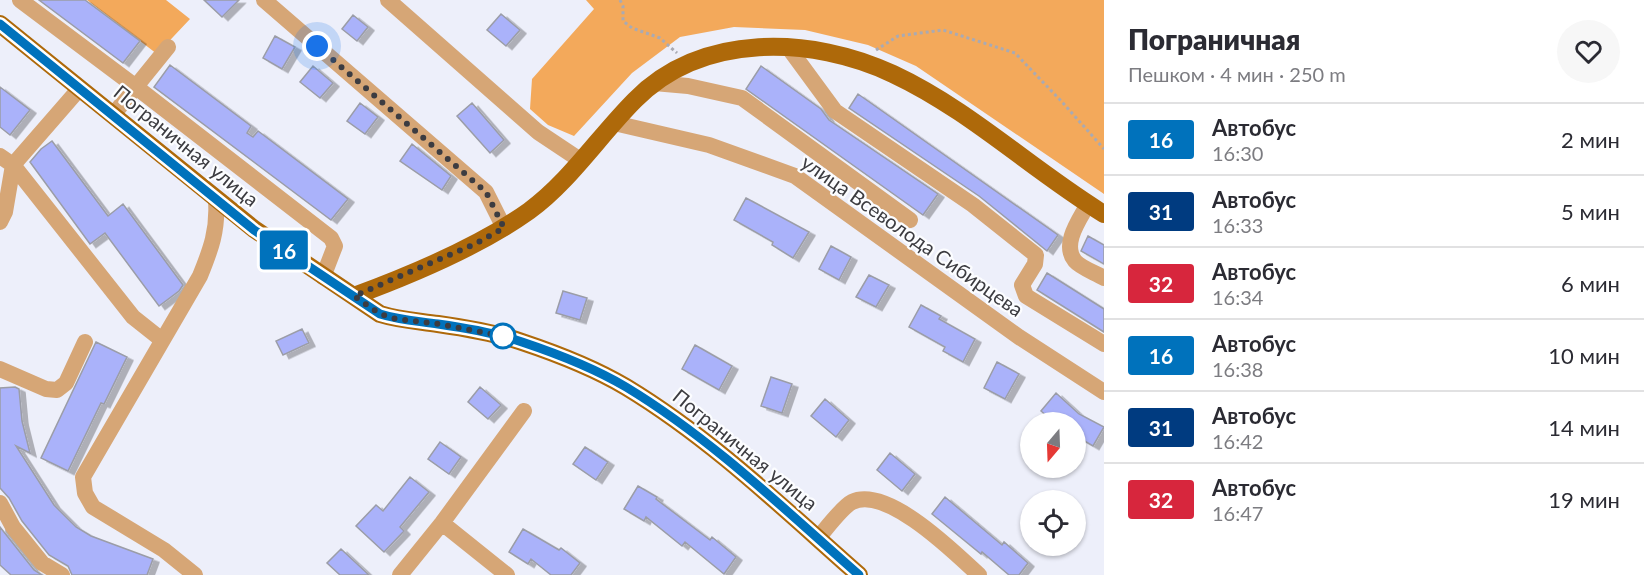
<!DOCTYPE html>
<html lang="ru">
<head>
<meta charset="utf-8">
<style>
	:root { --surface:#fff; --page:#f7f7f7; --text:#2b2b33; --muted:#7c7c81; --line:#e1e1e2 }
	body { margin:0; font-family:Lato,sans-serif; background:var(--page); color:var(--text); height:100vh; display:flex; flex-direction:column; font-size:22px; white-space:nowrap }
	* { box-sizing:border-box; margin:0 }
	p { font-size:20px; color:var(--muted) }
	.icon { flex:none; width:33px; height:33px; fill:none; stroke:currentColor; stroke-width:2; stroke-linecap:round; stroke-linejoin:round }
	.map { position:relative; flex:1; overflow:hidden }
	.panel { display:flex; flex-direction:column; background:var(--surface); width:540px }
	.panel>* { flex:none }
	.badge { padding:0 12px; border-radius:4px; font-size:21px; line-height:39px }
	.needle { width:39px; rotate:199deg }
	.tools { position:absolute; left:1020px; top:412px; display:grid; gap:12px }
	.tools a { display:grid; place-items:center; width:66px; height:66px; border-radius:50%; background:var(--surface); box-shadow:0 2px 4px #0004; font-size:30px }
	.you { position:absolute; width:30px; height:30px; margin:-15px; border:4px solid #fff; border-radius:50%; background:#1a73e8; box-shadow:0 0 0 9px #1a73e833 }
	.map>.badge { position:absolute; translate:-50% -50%; box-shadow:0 0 0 3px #fff }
	.round { display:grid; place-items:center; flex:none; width:63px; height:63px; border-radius:32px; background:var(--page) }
	.head { display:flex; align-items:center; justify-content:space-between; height:102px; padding:0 24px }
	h1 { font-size:28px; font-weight:800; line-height:45px }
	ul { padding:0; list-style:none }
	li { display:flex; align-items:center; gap:18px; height:72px; padding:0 24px; border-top:2px solid var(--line) }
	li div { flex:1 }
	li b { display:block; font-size:22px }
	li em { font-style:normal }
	li .badge { min-width:66px; font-weight:700; text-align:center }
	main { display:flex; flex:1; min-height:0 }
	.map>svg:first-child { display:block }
	.forest { fill:#f3a95b }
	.building { fill:#aab2fa; stroke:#9b9da7; stroke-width:1.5; filter:url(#shadow) }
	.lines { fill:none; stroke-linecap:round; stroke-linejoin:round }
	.path { stroke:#a9aab3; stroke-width:3; stroke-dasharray:3 3; stroke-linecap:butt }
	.minor { stroke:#d6a676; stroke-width:16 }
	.major { stroke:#ae690a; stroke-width:18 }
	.line-casing { stroke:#fff; stroke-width:14 }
	.line { stroke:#0072bc; stroke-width:9 }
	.walk { stroke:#3c3c41; stroke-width:6; stroke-dasharray:0 10.8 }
	.stop-dot { fill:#fff; stroke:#0072bc; stroke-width:3 }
	.labels { text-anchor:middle; stroke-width:4.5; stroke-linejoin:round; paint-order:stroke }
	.street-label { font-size:20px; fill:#3c3c41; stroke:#fcfdff }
</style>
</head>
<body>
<main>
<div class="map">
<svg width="1104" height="575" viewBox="0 0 1104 575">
	<defs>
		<filter id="shadow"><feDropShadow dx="6" dy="3.5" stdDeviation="0" flood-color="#0004"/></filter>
	</defs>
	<rect width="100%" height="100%" fill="#edeffa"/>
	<path class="forest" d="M 87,0 L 166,0 L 190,19 L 157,54 Z
		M 586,0 L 1104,0 L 1104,194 L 916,66 L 868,45 L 805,30 L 734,27 L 680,37 L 632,73 L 574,136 L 548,125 L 530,109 L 532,79 L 594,9 Z"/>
	<path class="building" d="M 39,0 L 85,0 L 140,41 L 123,63 Z
		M 204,0 L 239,0 L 222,17 Z
		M 501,14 L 520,30 L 506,46 L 487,30 Z
		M 353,15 L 368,27 L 357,41 L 342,29 Z
		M 275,36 L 295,47 L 282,69 L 263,58 Z
		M 170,65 L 251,126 L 247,133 L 253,137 L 258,131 L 348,199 L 331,220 L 154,87 Z
		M 313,66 L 333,83 L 320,98 L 300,82 Z
		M 761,66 L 821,109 L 829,120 L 938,194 L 923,215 L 746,89 Z
		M 0,87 L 30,110 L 10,135 L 0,127 Z
		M 858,94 L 1058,235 L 1047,251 L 979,196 L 849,108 Z
		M 360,103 L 378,117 L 365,134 L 347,121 Z
		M 472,103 L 504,140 L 490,153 L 457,116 Z
		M 52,141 L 108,216 L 123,204 L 183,285 L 179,291 L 159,306 L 105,233 L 90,244 L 30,162 L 41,149 Z
		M 412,144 L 451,176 L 442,190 L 400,161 Z
		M 746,198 L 809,232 L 793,258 L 772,245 L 773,242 L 734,220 Z
		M 1088,236 L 1104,245 L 1104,264 L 1081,251 Z
		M 831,246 L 851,257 L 839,280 L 819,269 Z
		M 1047,273 L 1104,309 L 1104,332 L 1037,290 Z
		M 869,275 L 889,285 L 876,307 L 856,297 Z
		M 563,291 L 587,298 L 580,320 L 556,313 Z
		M 921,305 L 941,316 L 939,319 L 975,339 L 963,362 L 943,351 L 945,347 L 909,327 Z
		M 302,329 L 309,343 L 283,355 L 276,341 Z
		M 96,342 L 127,357 L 104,404 L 101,403 L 68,471 L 41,458 Z
		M 695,345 L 732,366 L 719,390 L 682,369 Z
		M 997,362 L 1019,374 L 1005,399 L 984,388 Z
		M 771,377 L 792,384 L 782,413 L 761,406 Z
		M 15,387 L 19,389 L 22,421 L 30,453 L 16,446 L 54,505 L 76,527 L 91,536 L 153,559 L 147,575 L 72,575 L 68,566 L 49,555 L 22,521 L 9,498 L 0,488 L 0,388 Z
		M 480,387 L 501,405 L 488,419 L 468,402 Z
		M 1056,393 L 1079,414 L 1104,427 L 1093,446 L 1076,436 L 1076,423 L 1055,423 L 1041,411 Z
		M 825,399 L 849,420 L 836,437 L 811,416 Z
		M 440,442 L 461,457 L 449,474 L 428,459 Z
		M 585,447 L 608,462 L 596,480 L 573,464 Z
		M 890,453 L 915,474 L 902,491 L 877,470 Z
		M 410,477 L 429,492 L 400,527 L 404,531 L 384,552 L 356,526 L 376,505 L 383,511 Z
		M 638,486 L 657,497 L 656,499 L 710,540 L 712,537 L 736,557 L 724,574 L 685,542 L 682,546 L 646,517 L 644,521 L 624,509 Z
		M 945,497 L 1002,545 L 1004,542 L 1028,563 L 1019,575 L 1009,575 L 982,552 L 981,554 L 932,514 Z
		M 0,527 L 34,570 L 42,575 L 11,575 L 0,565 Z
		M 523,529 L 559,550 L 561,548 L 580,563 L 571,575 L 551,575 L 531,559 L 528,564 L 509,552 Z
		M 341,549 L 369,575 L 340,575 L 327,563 Z"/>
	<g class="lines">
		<path class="path" d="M 620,0 L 623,6 L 623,21 L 632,28 L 660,38 L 677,53
			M 876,50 L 898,36 L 943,30 L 1015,53 L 1063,103 L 1104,149"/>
		<path class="minor" d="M 20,0 L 136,87 L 331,238 L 335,246 L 323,277
			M 264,0 L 486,192 L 504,228
			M 388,0 L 538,132 L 580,160
			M 788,47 L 835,111 L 973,205 L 1036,255 L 1035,264 L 1022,285 L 1026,296 L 1104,344
			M 654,83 L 688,86 L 742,98 L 910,220
			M 113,115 L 168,47
			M 614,123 L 709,145 L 795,176 L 1019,337 L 1104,392
			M 0,156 L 13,165 L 133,317 L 162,340
			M 1088,204 C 1080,219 1061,244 1075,261 C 1081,268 1096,273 1104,278
			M 0,222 L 5,212 L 13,165 L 80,88
			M 0,369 L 46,389 L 57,390 L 66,383 L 85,342
			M 0,503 L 13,527 L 42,563 L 62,575
			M 442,523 L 507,575
			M 818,538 C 826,529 842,507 852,502 C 887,485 955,553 979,575
			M 195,575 L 164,550 L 93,507 L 85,493 L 83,477 L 200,276 C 211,249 218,230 216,201
			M 400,575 L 442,523 L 524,411"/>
		<path class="major" d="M 0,24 L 254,229 L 380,314 C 399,320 418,321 438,324 C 466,328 496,333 522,342 C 558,354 594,368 626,387 C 712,439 784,509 859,575
			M 354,296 C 411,275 480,246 529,211 C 570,181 599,136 635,100 C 702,32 812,36 893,74 C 970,110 1032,170 1104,214"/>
	</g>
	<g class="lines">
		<g class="line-casing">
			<path id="line" d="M 0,24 L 254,230 L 380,314 C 399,320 418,321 438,324 C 466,328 496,333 522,342 C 558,354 594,368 626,387 C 712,439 784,509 859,575"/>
		</g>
		<use href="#line" class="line"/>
		<path class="walk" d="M 317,46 L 486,192 L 504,228 L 475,244 L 354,296 L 380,314 L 396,319 L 439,324 L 503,336"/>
	</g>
	<circle class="stop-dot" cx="503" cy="336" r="12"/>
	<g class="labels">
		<g class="street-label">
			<text transform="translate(186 146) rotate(39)" y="7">Пограничная улица</text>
			<text transform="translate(912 236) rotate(35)" y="7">улица Всеволода Сибирцева</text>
			<text transform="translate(745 450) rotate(39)" y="7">Пограничная улица</text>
		</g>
	</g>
</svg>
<div class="tools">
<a><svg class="needle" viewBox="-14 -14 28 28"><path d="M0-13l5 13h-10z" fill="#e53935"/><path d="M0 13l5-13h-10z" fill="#7c7c81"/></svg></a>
<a><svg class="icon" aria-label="locate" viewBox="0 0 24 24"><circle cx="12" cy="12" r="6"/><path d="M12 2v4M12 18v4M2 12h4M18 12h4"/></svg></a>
</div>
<div class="you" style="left:317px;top:46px"></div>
<b class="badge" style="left:284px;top:250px;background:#0072bc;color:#fff">16</b>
</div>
<section class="panel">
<div class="head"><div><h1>Пограничная</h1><p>Пешком · 4 мин · 250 m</p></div><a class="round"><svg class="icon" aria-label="heart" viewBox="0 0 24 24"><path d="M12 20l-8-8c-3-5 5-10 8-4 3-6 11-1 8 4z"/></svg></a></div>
<ul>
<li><span class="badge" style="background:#0072bc;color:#fff">16</span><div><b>Автобус</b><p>16:30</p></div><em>2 мин</em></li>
<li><span class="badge" style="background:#003b80;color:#fff">31</span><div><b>Автобус</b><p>16:33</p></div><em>5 мин</em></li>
<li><span class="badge" style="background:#d7263d;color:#fff">32</span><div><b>Автобус</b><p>16:34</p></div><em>6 мин</em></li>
<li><span class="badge" style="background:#0072bc;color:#fff">16</span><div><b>Автобус</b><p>16:38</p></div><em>10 мин</em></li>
<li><span class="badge" style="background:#003b80;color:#fff">31</span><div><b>Автобус</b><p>16:42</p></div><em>14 мин</em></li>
<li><span class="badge" style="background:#d7263d;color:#fff">32</span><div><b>Автобус</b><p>16:47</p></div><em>19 мин</em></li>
</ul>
</section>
</main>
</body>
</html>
